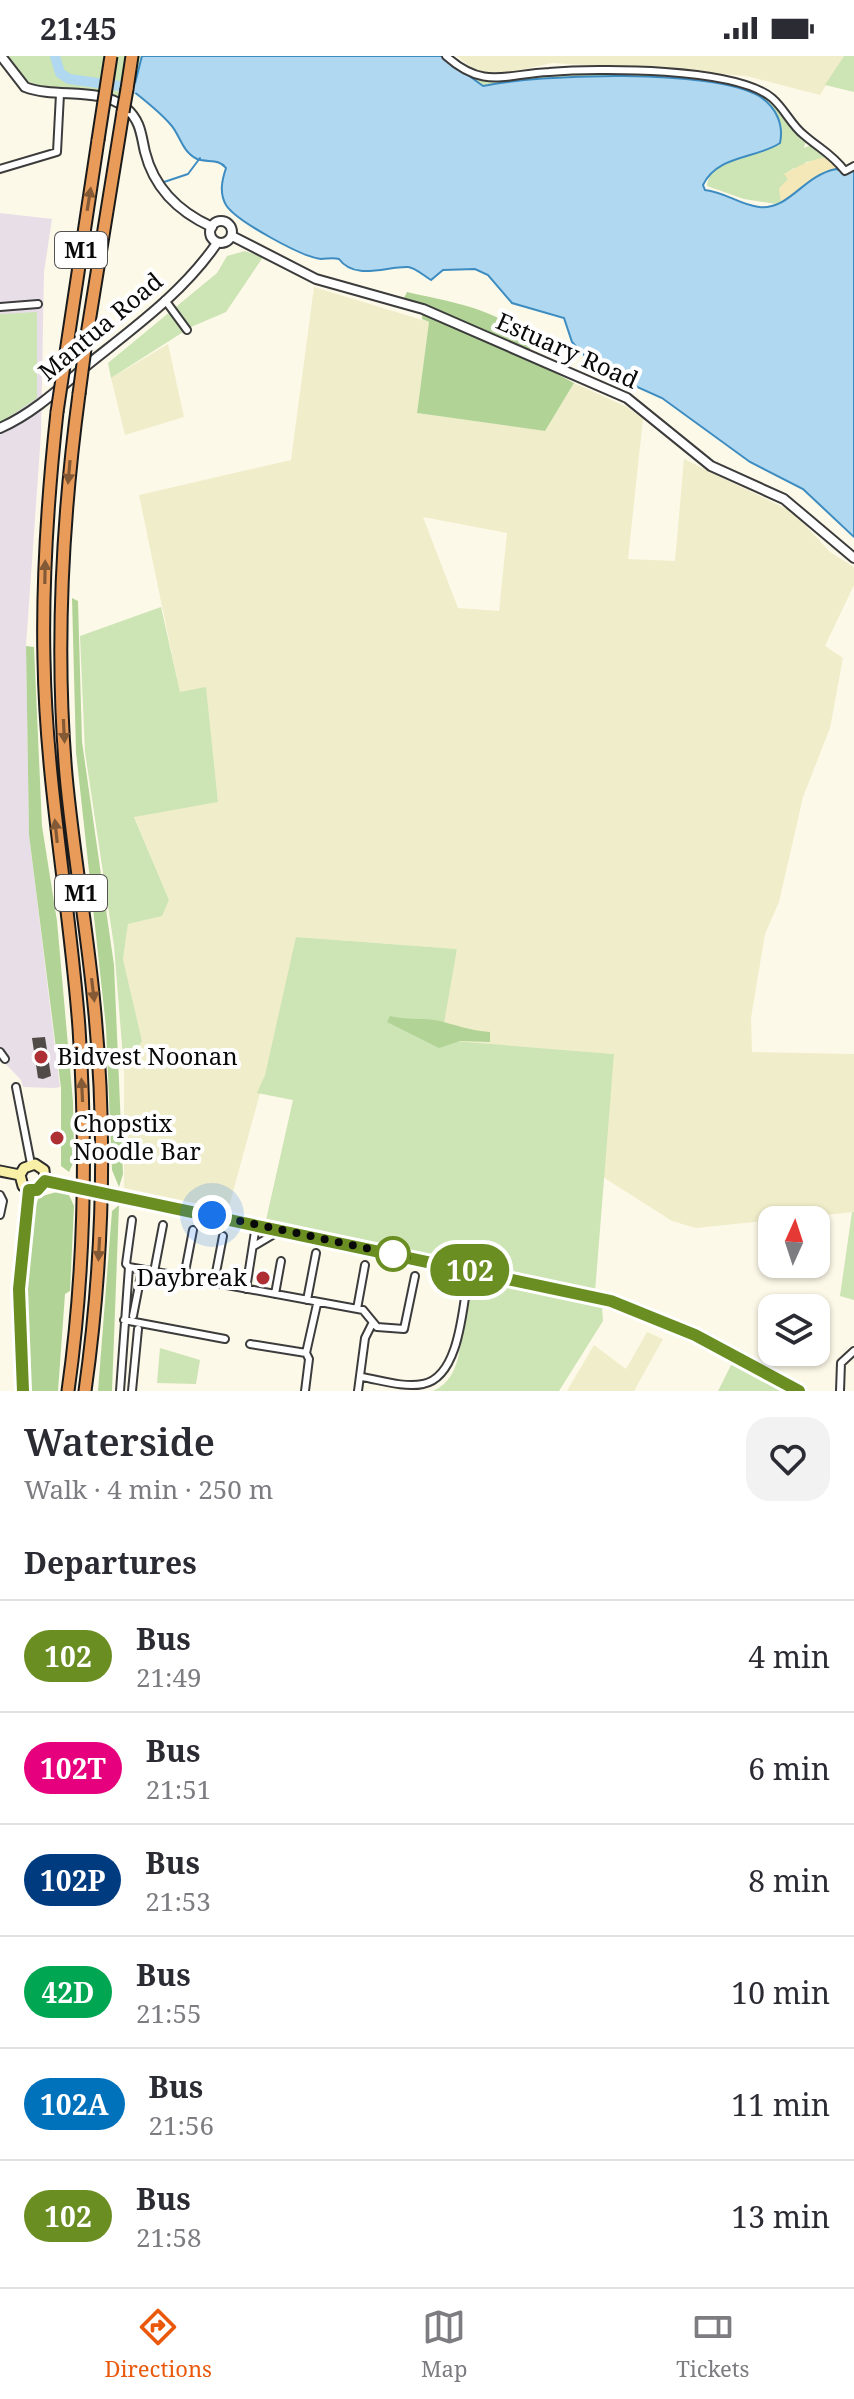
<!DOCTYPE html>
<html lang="en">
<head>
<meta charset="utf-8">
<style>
	:root { --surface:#fff; --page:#f2f2f3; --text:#2b2b33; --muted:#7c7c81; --line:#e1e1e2; --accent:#ea580c }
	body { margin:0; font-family:"Noto Serif",serif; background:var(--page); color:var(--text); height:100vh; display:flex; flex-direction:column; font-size:30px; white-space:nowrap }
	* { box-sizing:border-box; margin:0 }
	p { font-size:26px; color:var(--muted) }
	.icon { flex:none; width:44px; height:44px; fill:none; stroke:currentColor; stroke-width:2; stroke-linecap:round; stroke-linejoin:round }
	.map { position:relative; height:1335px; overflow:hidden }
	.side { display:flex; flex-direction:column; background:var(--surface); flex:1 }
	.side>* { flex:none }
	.badge { padding:0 16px; border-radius:26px; font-size:28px; line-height:52px }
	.needle { width:52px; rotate:3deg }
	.buttons { position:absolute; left:758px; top:1150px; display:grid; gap:16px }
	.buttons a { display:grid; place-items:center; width:72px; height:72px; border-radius:16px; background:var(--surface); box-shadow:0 2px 6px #0004; font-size:40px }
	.you { position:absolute; width:40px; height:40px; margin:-20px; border:6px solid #fff; border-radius:50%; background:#1a73e8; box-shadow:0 0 0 12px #1a73e833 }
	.map>.badge { position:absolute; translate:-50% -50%; box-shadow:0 0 0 4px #fff }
	h2 { padding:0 24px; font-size:30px; line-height:72px }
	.round { display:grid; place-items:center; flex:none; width:84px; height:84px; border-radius:24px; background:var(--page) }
	.overview { display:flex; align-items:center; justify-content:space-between; height:136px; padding:0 24px }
	h1 { font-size:38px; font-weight:600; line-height:60px }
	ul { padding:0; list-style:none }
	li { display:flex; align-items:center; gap:24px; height:112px; padding:0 24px; border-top:2px solid var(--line) }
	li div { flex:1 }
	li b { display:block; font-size:30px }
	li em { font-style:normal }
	li .badge { min-width:88px; font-weight:700; text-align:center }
	.status { display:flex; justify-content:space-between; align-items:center; height:56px; padding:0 40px; background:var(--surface); direction:ltr }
	.status svg { height:22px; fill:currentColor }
	.dock { display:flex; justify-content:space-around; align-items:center; height:112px; border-top:2px solid var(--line); background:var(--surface); font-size:22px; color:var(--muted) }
	.dock a { display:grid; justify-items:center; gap:4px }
	.dock .selected { color:var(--accent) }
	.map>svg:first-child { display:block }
	.industrial { fill:#e7dee8 }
	.farmland { fill:#f0edca; fill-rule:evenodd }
	.green { fill:#cde4b5 }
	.forest { fill:#b1d396 }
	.sand { fill:#f5e8b8 }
	.water { fill:#b0d8f0; stroke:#3d8cc1; stroke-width:2 }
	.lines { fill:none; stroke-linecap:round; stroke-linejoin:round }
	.stream { stroke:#3d8cc1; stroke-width:2 }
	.river { stroke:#b0d8f0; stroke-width:10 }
	.building { fill:#514b47 }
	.minor-casing { stroke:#3c3c3c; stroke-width:10 }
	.tertiary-casing { stroke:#3c3c3c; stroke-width:12 }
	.secondary-casing { stroke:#2b2b2b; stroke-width:13 }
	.motorway-casing { stroke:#1a1a1a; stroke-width:15 }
	.minor { stroke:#fff; stroke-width:6 }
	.tertiary { stroke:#fff; stroke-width:8 }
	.secondary { stroke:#f9f0a7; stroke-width:9 }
	.motorway { stroke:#e99c5a; stroke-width:11 }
	.secondary-bridge-casing { stroke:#2b2b2b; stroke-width:13; stroke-linecap:butt }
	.motorway-bridge-casing { stroke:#1a1a1a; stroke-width:15; stroke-linecap:butt }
	.secondary-bridge { stroke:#f9f0a7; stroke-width:9 }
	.motorway-bridge { stroke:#e99c5a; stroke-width:11 }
	.oneway { fill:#845a36 }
	.line-casing { stroke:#fff; stroke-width:18 }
	.line { stroke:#6b8e23; stroke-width:12 }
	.walk { stroke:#090909; stroke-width:8; stroke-dasharray:0 14.4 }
	.poi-dot { fill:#ad2e33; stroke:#fff; stroke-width:3 }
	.stop-dot { fill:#fff; stroke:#6b8e23; stroke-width:4 }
	.labels { text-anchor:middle; stroke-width:8; stroke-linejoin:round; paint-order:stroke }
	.shield { fill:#fff; stroke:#535353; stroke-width:2 }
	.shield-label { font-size:22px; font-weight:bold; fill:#090909 }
	.street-label { font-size:24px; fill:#090909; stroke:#fff }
	.poi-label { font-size:24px; fill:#090909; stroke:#fff; text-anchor:start }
</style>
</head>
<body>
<div class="status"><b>21:45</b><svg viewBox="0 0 49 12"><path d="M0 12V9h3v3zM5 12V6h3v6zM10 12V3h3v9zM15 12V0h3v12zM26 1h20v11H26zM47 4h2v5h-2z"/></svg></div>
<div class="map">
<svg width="854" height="1335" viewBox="0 0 854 1335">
	<rect width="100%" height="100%" fill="#fdf9e8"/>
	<path class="industrial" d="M 0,157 L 52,163 L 44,216 L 41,378 L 26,590 L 29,779 L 60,1031 L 54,1032 L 23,1031 L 21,1024 L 0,1002 Z"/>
	<path class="farmland" d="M 457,0 L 844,0 L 820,39 L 746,20 L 682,15 L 552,7 L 493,20 L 475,15 Z
		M 314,231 L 429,266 L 417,357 L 545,375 L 574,327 L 627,351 L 643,363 L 628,503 L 675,505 L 684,403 L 793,456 L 830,496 L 854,511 L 854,529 L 825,590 L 843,602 L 830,672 L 803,741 L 779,846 L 765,878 L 751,962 L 752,996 L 854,998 L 854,1156 L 696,1172 L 672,1165 L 603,1121 L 614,998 L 440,984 L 457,893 L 297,881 L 265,1019 L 228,1154 L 124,1132 L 124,1014 L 142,985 L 123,903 L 128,868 L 161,860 L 169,844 L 134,760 L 218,746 L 206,632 L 180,637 L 139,439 L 291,404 ZM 423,461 L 507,477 L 499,555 L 458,552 Z
		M 168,288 L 184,361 L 125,379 L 111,322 Z
		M 647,1276 L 663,1283 L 634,1335 L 567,1335 L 594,1289 L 626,1313 Z"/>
	<path class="green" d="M 8,0 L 142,0 L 131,52 C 120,47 108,39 96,36 C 56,25 31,46 8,0 Z
		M 442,0 L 482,22 L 546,16 L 647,15 L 710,22 L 758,33 L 784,55 L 783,59 L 806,85 L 804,92 L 813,88 L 831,101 L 806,106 L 799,114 L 794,112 L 785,118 L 788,123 L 780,137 L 782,149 L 744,143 L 707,130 C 708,111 734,104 750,98 L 767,45 L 743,33 C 657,26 568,12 483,30 Z
		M 844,0 L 854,0 L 854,36 L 825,29 Z
		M 245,195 L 263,201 L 226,256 L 191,271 L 111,322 L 108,307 L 217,217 L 227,200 Z
		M 37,256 L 37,342 L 0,367 L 0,258 Z
		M 161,551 L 180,636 L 206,631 L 218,746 L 134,761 L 169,844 L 162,860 L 128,868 L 123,903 L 142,985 L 124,1014 L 114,890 L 85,696 L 80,580 Z
		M 296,881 L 457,893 L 441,984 L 614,998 L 595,1236 L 266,1164 L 293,1044 L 257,1037 L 265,1019 Z
		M 852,1156 L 854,1156 L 854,1244 L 840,1240 Z
		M 477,1223 L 602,1250 L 603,1265 L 559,1335 L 433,1335 C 475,1317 452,1251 477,1223 Z
		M 160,1292 L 200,1304 L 196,1328 L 157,1327 Z
		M 732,1307 L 783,1335 L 718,1335 Z"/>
	<path class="forest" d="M 407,236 C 450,246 502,253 531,286 L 529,303 L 574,327 L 545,375 L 417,357 L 429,266 L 422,263 L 423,251 L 404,242 Z
		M 72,542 L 78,545 L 82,686 L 114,909 L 123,1118 L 119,1131 L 112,1114 L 106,971 L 76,696 Z
		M 26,590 L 34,591 L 42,770 L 57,865 L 73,1046 L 74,1105 L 69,1116 L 61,1110 L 61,1032 L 29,779 Z
		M 390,960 C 406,964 419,962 435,964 C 454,968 470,975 490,976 L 490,986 L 460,985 L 439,992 L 387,966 Z
		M 60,1135 L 69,1139 L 74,1150 L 70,1235 L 65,1238 L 58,1335 L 31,1335 C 32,1279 17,1193 39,1141 Z
		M 119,1149 L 112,1335 L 98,1335 L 112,1155 Z"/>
	<path class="sand" d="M 831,101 L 840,113 L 781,148 L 779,132 L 788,123 L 784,118 C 800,110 811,102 831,101 Z"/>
	<path class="water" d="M 142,0 L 442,0 L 483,30 C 538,18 712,12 759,40 C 776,51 784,68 780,87 C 756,103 717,99 703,129 L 705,134 C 725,136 740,149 759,151 C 790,154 802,120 836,113 L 846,116 L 854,108 L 854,481 L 803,433 L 750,406 L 662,342 L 597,313 L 572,286 L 564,262 L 512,247 L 488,219 L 475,213 L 443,214 L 431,224 C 424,220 416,212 408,211 C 387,210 355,225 339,203 C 332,201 327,203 321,203 C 302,201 236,165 226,149 C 219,137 222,124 226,112 C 218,102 208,107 197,103 C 182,96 180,79 171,69 C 160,56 147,46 133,35 Z"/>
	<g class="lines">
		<path class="stream" d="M 164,126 L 188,118 L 200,102"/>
		<path class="river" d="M 55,0 L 60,17 L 69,23 L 134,32"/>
	</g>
	<path class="building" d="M 45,981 L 51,1020 L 43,1023 L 38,1022 L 32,982 Z"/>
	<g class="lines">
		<g class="minor-casing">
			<path id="minor" d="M 446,0 C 484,34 505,18 549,16 C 598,12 735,11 772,42 C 785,53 791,69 804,79 C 820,93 831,97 845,115 L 854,110
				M 0,113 L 57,96 L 60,38
				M 165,244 L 187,274
				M 0,251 L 38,248
				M 0,996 L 5,1003
				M 16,1031 L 31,1108
				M 0,1139 L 3,1145 L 0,1159
				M 132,1164 L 126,1208 L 129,1211 L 363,1254 L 377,1271 L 404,1273 L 415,1220
				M 254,1190 L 281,1174
				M 154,1216 L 163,1169
				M 184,1221 L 193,1174
				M 214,1227 L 223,1180
				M 246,1233 L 256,1169
				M 275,1238 L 281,1205
				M 307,1244 L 316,1197
				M 357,1253 L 365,1209
				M 133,1260 L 141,1219
				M 124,1264 L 225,1283
				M 250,1288 L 306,1297 L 309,1303 L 305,1335
				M 306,1297 L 317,1248
				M 362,1321 C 380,1324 404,1332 423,1328 C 461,1321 463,1246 469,1214
				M 120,1335 L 129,1211
				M 132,1335 L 138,1273
				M 358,1335 L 365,1282 L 372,1268
				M 840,1335 L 841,1307 L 854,1295"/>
		</g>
		<g class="tertiary-casing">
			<path id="tertiary" d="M 1,0 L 25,31 C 56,43 99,30 126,52 C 141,65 141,79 145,96 C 154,132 179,156 212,171
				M210 176a11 11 0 1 1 22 0a11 11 0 1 1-22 0Z
				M 232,180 L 316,223 L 423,253 L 627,342 L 711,410 L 784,443 L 854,502
				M 0,372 C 32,358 59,333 86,310 C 132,273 183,237 217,187
				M 23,1335 L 19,1233 L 29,1134"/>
		</g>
		<g class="secondary-casing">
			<path id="secondary" d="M 0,1115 L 20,1119
				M 20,1119 L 24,1112 L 35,1108 L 44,1114 L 45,1125
				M 20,1119 L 23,1130 L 37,1134 L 45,1125
				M 131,1142 L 611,1245 L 695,1279 L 799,1335"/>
		</g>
		<g class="motorway-casing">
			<path id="motorway" d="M 127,33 L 132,0
				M 86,285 L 123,56
				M 65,303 L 98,84
				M 79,338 C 62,465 55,592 66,719 C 73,796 87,872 94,948 C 107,1077 103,1207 85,1335
				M 57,356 C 48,439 42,521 44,604 C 46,728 70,849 79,972 C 87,1094 85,1215 68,1335"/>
		</g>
		<use href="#minor" class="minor"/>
		<use href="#tertiary" class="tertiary"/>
		<use href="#secondary" class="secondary"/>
		<use href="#motorway" class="motorway"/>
		<g class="secondary-bridge-casing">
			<path id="secondary-bridge" d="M 59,1127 L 131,1142"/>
		</g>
		<g class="motorway-bridge-casing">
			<path id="motorway-bridge" d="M 123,56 L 127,33
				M 98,84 L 111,0
				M 79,338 L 86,285
				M 57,356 L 65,303"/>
		</g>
		<use href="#secondary-bridge" class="secondary-bridge"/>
		<use href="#motorway-bridge" class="motorway-bridge"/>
	</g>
	<defs><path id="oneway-solid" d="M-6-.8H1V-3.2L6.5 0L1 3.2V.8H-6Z" transform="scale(2)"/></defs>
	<g class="oneway">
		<use href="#oneway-solid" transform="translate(89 143) rotate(-81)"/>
		<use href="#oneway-solid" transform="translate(69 416) rotate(95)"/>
		<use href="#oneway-solid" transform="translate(45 516) rotate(-89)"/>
		<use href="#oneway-solid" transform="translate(64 675) rotate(87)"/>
		<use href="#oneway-solid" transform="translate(56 775) rotate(-96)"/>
		<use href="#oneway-solid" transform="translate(93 934) rotate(83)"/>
		<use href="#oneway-solid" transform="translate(82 1034) rotate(-93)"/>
		<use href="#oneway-solid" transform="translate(99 1193) rotate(93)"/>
	</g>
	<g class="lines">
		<g class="line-casing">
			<path id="line" d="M 23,1335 L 19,1233 L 29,1134 L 37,1134 L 45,1125 L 611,1245 L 695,1279 L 799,1335"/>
		</g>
		<use href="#line" class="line"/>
		<path class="walk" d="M 212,1159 L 408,1201 L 393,1198"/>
	</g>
	<g class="poi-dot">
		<circle cx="41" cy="1001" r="8"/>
		<circle cx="57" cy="1082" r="8"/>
		<circle cx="263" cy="1222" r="8"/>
	</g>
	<circle class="stop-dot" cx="393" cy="1198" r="16"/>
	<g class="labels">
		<g class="shield">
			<rect x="55" y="176" width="52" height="36" rx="6"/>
			<rect x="55" y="819" width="52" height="36" rx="6"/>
		</g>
		<g class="shield-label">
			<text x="81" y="202">M1</text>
			<text x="81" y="845">M1</text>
		</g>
		<g class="street-label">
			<text transform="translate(101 271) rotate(-40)" y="8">Mantua Road</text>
			<text transform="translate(567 295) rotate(24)" y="8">Estuary Road</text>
		</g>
		<g class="poi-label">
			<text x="57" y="1009">Bidvest Noonan</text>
			<text x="73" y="1076">Chopstix<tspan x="73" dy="28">Noodle Bar</tspan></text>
			<text x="247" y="1230" text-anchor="end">Daybreak</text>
		</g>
	</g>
</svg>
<div class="buttons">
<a><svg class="needle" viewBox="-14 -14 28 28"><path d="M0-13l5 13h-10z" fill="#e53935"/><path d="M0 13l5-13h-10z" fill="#7c7c81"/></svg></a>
<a><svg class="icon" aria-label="layers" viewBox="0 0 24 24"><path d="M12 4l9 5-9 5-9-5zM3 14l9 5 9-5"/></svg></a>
</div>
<div class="you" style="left:212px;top:1159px"></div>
<b class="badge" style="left:470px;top:1214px;background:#6b8e23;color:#fff">102</b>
</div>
<section class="side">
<div class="overview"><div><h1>Waterside</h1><p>Walk · 4 min · 250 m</p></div><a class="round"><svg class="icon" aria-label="heart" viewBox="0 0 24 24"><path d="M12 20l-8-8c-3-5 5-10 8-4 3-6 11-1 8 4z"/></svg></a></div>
<h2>Departures</h2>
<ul>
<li><span class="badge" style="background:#6b8e23;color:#fff">102</span><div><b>Bus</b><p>21:49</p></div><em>4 min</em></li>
<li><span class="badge" style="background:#e6007e;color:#fff">102T</span><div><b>Bus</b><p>21:51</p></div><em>6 min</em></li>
<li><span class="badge" style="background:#003b80;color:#fff">102P</span><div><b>Bus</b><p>21:53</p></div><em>8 min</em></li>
<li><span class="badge" style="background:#00a651;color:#fff">42D</span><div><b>Bus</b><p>21:55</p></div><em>10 min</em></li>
<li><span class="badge" style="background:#0072bc;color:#fff">102A</span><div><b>Bus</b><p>21:56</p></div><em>11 min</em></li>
<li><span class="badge" style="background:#6b8e23;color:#fff">102</span><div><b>Bus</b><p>21:58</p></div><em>13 min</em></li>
</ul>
</section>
<nav class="dock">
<a class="selected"><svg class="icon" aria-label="directions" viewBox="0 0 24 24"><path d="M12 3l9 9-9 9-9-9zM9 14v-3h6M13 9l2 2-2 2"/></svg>Directions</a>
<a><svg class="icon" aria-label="map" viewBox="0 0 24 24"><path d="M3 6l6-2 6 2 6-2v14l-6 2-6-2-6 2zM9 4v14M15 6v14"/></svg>Map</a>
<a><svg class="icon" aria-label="tickets" viewBox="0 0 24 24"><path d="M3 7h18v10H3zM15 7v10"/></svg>Tickets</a>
</nav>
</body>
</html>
